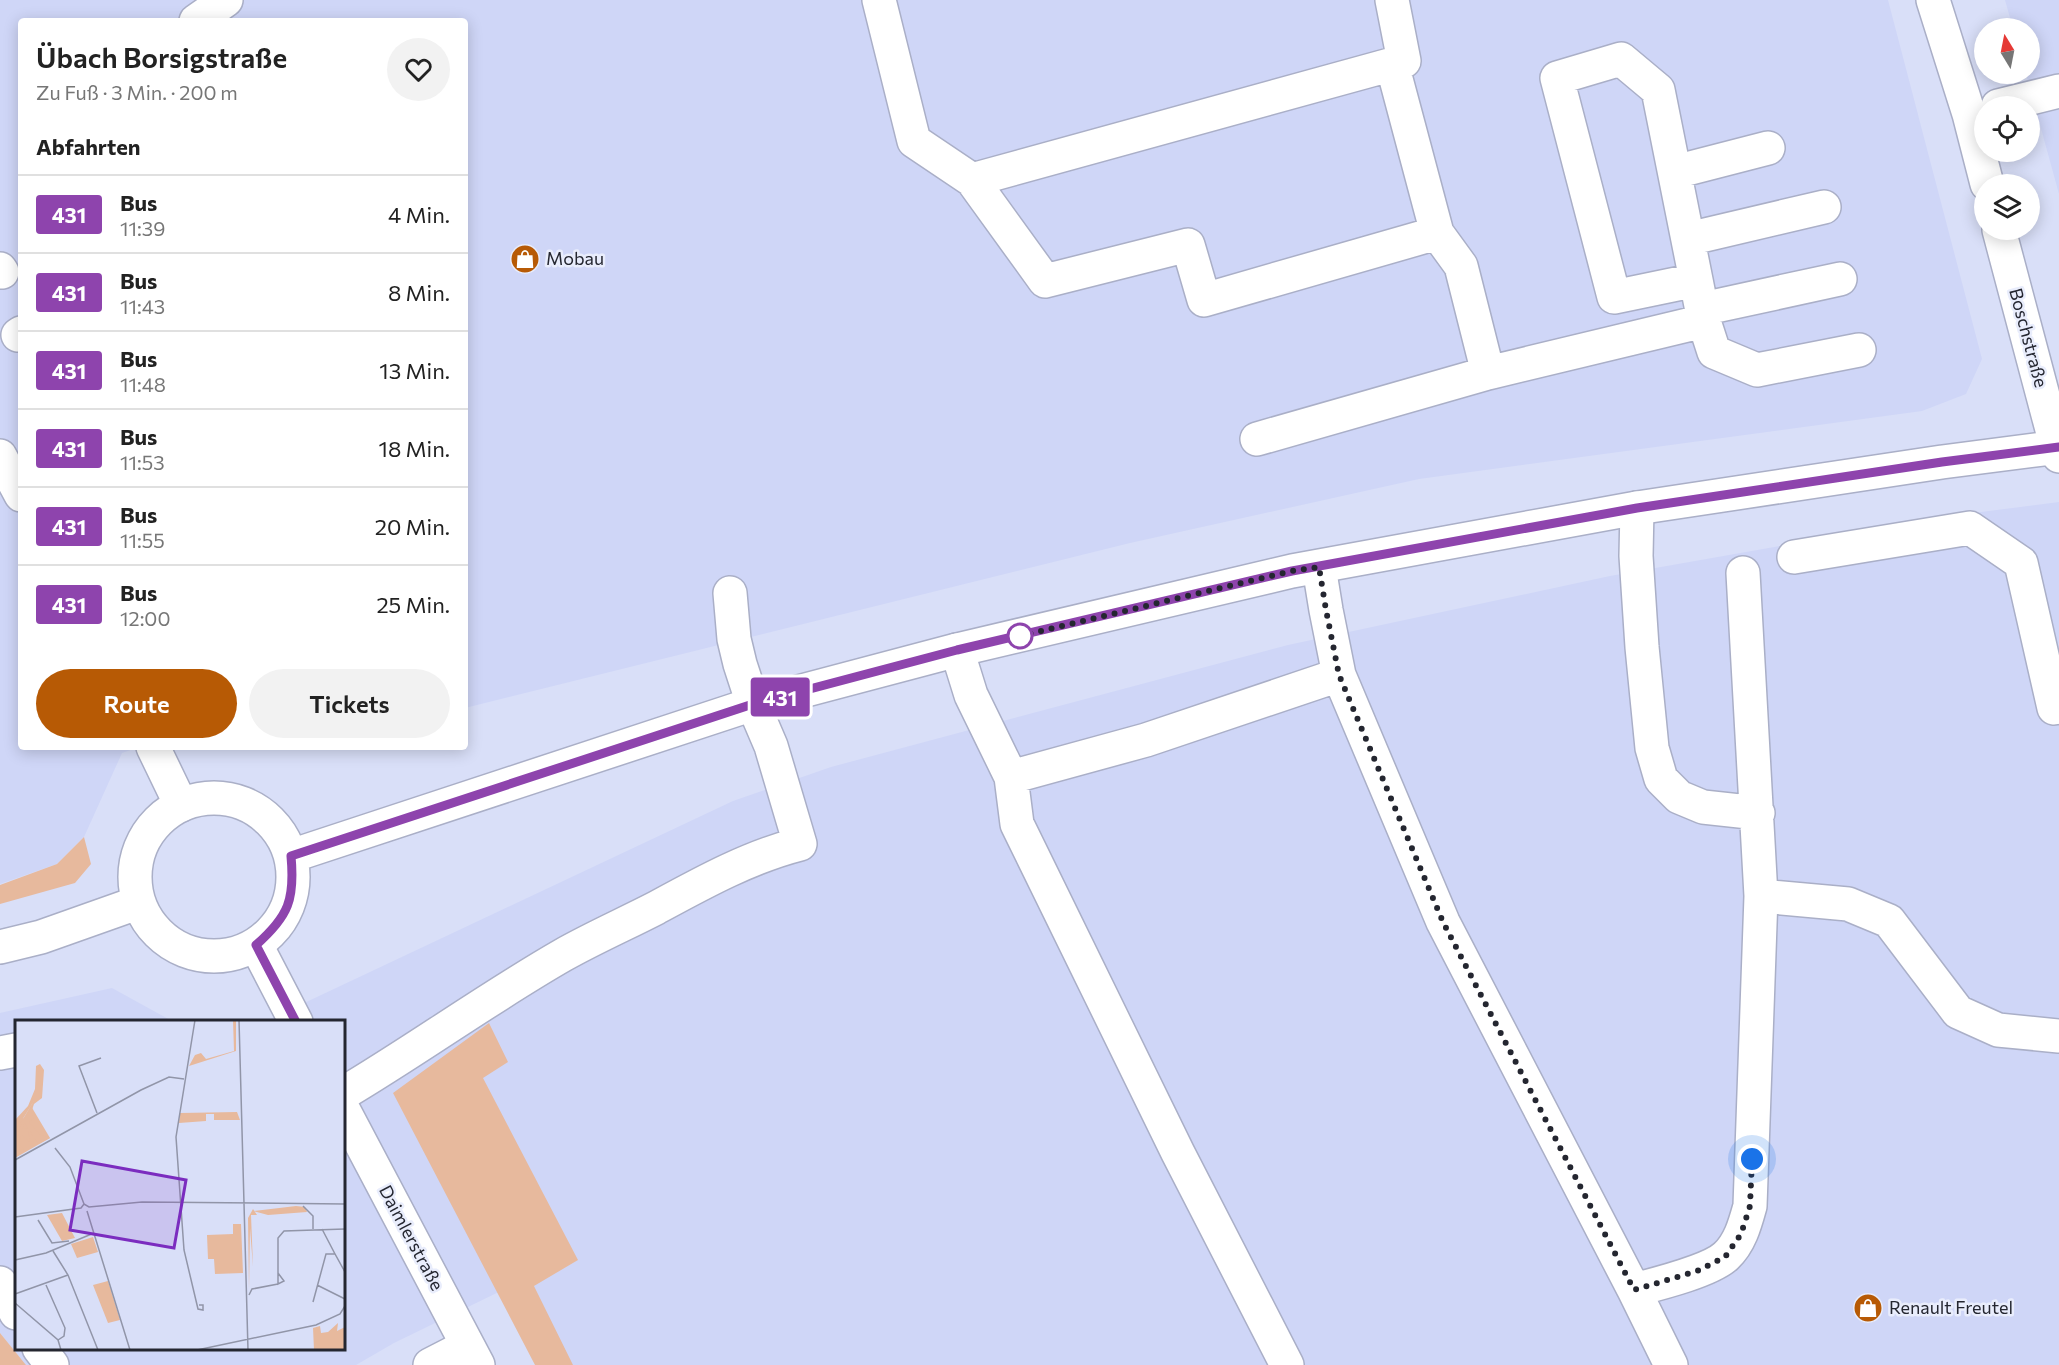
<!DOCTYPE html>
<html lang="de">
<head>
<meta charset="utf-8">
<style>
	:root { --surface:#fff; --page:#f2f2f2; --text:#222; --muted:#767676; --line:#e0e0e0; --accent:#b75a05 }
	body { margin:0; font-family:Commissioner,sans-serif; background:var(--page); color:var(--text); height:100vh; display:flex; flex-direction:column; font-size:22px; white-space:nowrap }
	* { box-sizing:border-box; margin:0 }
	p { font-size:20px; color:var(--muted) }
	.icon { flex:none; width:33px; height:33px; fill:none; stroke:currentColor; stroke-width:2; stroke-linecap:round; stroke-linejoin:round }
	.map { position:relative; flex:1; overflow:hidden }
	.sheet { position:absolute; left:18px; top:18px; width:450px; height:732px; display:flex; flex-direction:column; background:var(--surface); border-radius:6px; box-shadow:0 3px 15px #0003 }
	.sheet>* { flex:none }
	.badge { padding:0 12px; border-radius:4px; font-size:21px; line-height:39px }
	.needle { width:39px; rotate:350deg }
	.fabs { position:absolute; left:1974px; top:18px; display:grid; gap:12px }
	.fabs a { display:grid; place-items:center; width:66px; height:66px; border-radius:50%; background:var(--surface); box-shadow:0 3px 15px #0003; font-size:30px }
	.you { position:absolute; width:30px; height:30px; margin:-15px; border:4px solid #fff; border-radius:50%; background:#1a73e8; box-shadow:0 0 0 9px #1a73e833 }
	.map>.badge { position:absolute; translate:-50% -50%; box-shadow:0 0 0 3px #fff }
	h2 { padding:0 18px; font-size:22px; line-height:54px }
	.round { display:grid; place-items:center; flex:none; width:63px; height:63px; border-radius:32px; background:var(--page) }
	.overview { display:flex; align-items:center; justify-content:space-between; height:102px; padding:0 18px }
	h1 { font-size:28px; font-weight:600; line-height:45px }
	.primary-button { display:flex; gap:12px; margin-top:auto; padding:12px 18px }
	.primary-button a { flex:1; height:69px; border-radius:36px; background:var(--accent); color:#fff; font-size:24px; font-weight:600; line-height:69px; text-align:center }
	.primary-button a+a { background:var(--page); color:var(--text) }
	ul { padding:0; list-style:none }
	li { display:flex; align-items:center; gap:18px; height:78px; padding:0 18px; border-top:2px solid var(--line) }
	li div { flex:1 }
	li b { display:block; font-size:22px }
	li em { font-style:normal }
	li .badge { min-width:66px; font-weight:700; text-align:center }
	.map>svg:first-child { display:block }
	.built { fill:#cfd6f7 }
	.grass { fill:#e7b99d }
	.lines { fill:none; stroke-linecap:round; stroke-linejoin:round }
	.minor-casing { stroke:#aaafc7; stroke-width:36 }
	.major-casing { stroke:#aaafc7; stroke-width:36 }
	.minor { stroke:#fff; stroke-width:33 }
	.major { stroke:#fff; stroke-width:33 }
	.line-casing { stroke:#fff; stroke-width:14 }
	.line { stroke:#8e44ad; stroke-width:9 }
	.walk { stroke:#242630; stroke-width:6; stroke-dasharray:0 10.8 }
	.stop-dot { fill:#fff; stroke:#8e44ad; stroke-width:3 }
	.labels { text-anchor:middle; stroke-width:5; stroke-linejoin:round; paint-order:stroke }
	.poi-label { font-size:18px; fill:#242630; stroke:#e9edfc; text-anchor:start }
	.street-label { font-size:18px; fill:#242630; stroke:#e9edfc }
	.inset-road { fill:none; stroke:#9195a8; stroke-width:1.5 }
	.view { fill:#7b2cbf; fill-opacity:0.15; stroke:#7b2cbf; stroke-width:3 }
	.inset-edge { fill:none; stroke:#242630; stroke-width:3 }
</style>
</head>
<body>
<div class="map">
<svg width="2059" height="1365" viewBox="0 0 2059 1365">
	<rect width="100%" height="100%" fill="#d9dff8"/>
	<path class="built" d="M 0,0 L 1888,0 L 1982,359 L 1966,394 L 1922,411 L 1419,479 L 1130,543 L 465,708 L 465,21 L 21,21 L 21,747 L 139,747 L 122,753 L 84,837 L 57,864 L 0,884 Z
		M 2005,0 L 2059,0 L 2059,194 L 2026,74 L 2030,74 L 2030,28 L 2013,28 Z
		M 2059,502 L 2059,1365 L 552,1365 L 515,1284 L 394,1343 L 356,1365 L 26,1365 L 0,1333 L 0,1013 L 112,988 L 172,1021 L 16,1022 L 16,1348 L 344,1348 L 344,1022 L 266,1021 L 733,801 L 831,767 L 1288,645 L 1610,576 L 1950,516 Z"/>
	<path class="grass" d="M 84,837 L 91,864 L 75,883 L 0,904 L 0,885 L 57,864 Z
		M 489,1023 L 508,1062 L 483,1078 L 578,1260 L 534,1286 L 573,1365 L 535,1365 L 393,1093 Z
		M 0,1333 L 26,1365 L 0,1365 Z"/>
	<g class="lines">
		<g class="minor-casing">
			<path id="minor" d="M 879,0 L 914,141 L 972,180 L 1404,61 L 1392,0
				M 1933,0 L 1969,114 L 1987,184
				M 196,21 L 226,0
				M 1998,106 L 2059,91
				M 1675,172 L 1768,148
				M 972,180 L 1045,281 L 1188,245 L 1204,300 L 1437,233 L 1392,64
				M 1999,230 L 2059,456
				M 1688,239 L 1824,207
				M 0,269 L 2,272
				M 1702,309 L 1840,279
				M 1704,321 L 1714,352 L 1757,370 L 1859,350
				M 18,335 L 21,333
				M 1488,373 L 1704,321 L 1696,280 L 1614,297 L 1557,78 L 1621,59 L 1658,90 L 1696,280
				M 1257,439 L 1488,373 L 1461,266 L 1437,233
				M 0,456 L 21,495
				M 1637,508 L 1636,556 L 1642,647 L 1652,748 L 1661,779 L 1679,797 L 1703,807 L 1758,813
				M 1794,557 L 1970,528 L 2021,563 L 2054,708
				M 1319,567 L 1326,610 L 1339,675 L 1443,922 L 1634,1290 L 1671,1365
				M 957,650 L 971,695 L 1011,777 L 1017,824 L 1178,1153 L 1287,1365
				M 153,747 L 181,805
				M 1011,777 L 1146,740 L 1339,675
				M 1761,896 L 1848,904 L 1889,921 L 1958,1012 L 1998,1030 L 2059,1036
				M 256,945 L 296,1022
				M 0,1053 L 16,1050
				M 344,1093 C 418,1049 488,998 563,955 C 593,938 625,924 656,908 C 702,883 749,857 800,844 L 771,746 L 753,704 L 740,664 L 734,639 L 730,593
				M 344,1111 L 478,1365
				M 0,1283 L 16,1313
				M 1634,1290 C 1657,1284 1710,1271 1726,1256 C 1740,1243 1745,1224 1750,1206 L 1761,896 L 1743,573
				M 39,1348 L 52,1365
				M 430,1365 L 467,1346"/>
		</g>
		<g class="major-casing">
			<path id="major" d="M135 877a79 79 0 1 1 158 0a79 79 0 1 1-158 0Z
				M 291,856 L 753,704 L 957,650 L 1292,571 L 1637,508 L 1942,462 L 2059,447
				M 0,947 L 41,937 L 137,903"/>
		</g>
		<use href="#minor" class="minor"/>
		<use href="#major" class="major"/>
	</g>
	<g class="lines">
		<g class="line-casing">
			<path id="line" d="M 296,1022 L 256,945 C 289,916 295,899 291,856 L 753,704 L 957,650 L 1292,571 L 1637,508 L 1942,462 L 2059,447"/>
		</g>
		<use href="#line" class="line"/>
		<path class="walk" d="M 1020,636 L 1292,571 L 1319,567 L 1326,610 L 1339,675 L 1443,922 L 1634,1290 L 1697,1271 L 1725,1257 L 1741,1234 L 1750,1206 L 1752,1159"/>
	</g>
	<defs>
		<g id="shop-disc" transform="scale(1.5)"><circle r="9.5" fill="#b75a05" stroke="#e9edfc"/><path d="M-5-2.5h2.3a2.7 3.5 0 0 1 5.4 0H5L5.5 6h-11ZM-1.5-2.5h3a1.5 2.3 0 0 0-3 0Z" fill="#fff"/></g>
	</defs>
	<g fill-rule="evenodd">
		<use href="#shop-disc" x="525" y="259"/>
		<use href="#shop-disc" x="1868" y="1308"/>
	</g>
	<circle class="stop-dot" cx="1020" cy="636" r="12"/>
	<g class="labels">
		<g class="poi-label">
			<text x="546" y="265">Mobau</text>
			<text x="1889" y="1314">Renault Freutel</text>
		</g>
		<g class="street-label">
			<text transform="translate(2028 338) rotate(75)" y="6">Boschstraße</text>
			<text transform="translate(411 1238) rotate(62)" y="6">Daimlerstraße</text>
		</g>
	</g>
	<g transform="translate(15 1020)">
		<rect width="330" height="330" fill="#d9dff8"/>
		<path d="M 16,86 L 35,118 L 0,138 L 0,102 L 9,98 ZM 222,92 L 225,100 L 199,100 L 199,94 L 191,94 L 191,101 L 164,103 L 165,93 ZM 238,189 L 242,195 L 236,195 L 238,247 L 235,208 L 234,270 L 233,198 ZM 47,193 L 60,218 L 47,221 L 32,195 ZM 218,204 L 226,204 L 228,253 L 200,254 L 199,239 L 193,239 L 192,215 L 218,214 ZM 323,303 L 322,311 L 330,307 L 330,330 L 299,330 L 298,308 L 305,306 L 306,313 L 313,312 Z" fill="#e7b99d"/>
		<path d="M 218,0 L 221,0 L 221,31 L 174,46 L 180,35 L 186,33 L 191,39 L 219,31 ZM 25,44 L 29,50 L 27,78 L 19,84 L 16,93 L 19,98 L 14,102 L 24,114 L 35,118 L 23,124 L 10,103 L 7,108 L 13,109 L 15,122 L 6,115 L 4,124 L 9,129 L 0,131 L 7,101 L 20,79 L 6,102 L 0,124 L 3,106 L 0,100 L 13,86 L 20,69 L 21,46 ZM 281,186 L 290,187 L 292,192 L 253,195 L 238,191 Z" fill="#e7b99d"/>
		<path d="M 78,217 L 83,232 L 62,238 L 56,224 ZM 93,261 L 105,300 L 93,303 L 78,265 Z" fill="#e7b99d"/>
		<path class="inset-road" d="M 180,0 L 161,117 L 169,230 L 183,289 L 188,290 L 188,285 L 184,285M 224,0 L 233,330M 82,93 L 64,46 L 86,38M 40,128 L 55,147 L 69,184M 0,140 L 126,70 L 154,57 L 169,59M 288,186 L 298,196 L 298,209M 72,191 L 115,330M 0,197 L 66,188 L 69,184 L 74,187 L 127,182 L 330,184M 23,200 L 37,223 L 54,221M 307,209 L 320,234M 38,231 L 53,255 L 83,330M 0,240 L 31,233 L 79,213M 263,253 L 269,261 L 263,264 L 263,218 L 269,211 L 330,209M 31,265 L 50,308 L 49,316 L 43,320M 302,265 L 330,279M 0,274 L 53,255M 234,275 L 237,269 L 263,264M 298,282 L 311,234 L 320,234 L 330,252M 0,283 L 43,320 L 46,330M 182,330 L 301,305 L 325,294 L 330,286"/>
		<path class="view" d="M 67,141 L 171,160 L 159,228 L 55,210 Z"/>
		<rect width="330" height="330" class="inset-edge"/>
	</g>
</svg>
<div class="fabs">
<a><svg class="needle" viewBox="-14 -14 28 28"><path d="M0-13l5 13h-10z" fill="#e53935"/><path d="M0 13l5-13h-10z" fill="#767676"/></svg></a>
<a><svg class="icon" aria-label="locate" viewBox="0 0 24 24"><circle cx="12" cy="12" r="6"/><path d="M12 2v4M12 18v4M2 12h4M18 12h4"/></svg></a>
<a><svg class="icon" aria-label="layers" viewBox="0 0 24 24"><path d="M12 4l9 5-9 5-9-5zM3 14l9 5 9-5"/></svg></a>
</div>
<div class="you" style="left:1752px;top:1159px"></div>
<b class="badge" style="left:780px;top:697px;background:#8e44ad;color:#fff">431</b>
<section class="sheet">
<div class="overview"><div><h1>Übach Borsigstraße</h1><p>Zu Fuß · 3 Min. · 200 m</p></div><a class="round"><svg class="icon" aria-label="heart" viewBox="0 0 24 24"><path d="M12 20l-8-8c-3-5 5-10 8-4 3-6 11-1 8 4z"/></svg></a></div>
<h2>Abfahrten</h2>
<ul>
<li><span class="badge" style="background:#8e44ad;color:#fff">431</span><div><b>Bus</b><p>11:39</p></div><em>4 Min.</em></li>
<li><span class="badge" style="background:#8e44ad;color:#fff">431</span><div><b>Bus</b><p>11:43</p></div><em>8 Min.</em></li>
<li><span class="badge" style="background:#8e44ad;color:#fff">431</span><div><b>Bus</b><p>11:48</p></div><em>13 Min.</em></li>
<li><span class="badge" style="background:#8e44ad;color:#fff">431</span><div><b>Bus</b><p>11:53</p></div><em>18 Min.</em></li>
<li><span class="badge" style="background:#8e44ad;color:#fff">431</span><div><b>Bus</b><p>11:55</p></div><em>20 Min.</em></li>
<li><span class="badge" style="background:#8e44ad;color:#fff">431</span><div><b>Bus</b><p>12:00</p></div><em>25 Min.</em></li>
</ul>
<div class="primary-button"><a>Route</a><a>Tickets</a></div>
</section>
</div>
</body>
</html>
